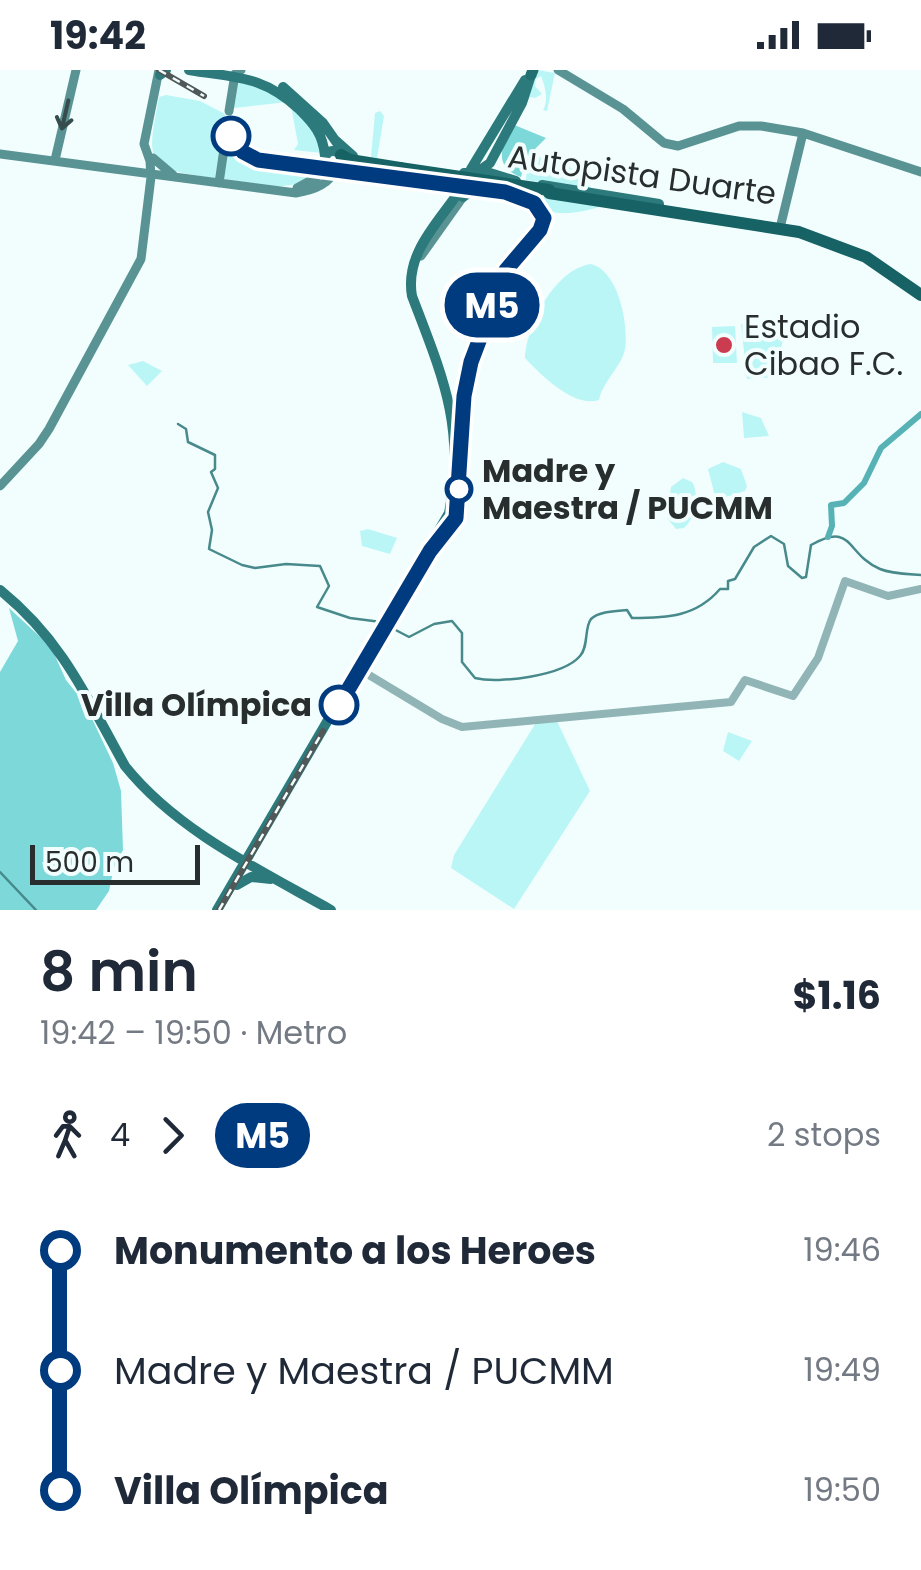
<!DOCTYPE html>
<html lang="en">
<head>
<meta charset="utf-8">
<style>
	:root { --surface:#fff; --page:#f2f2f3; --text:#1f2937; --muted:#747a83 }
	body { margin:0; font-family:Poppins,sans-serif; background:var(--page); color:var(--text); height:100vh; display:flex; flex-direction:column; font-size:38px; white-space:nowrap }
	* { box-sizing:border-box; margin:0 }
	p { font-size:32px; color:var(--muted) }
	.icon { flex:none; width:55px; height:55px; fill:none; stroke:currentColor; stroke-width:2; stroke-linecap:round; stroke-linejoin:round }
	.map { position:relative; height:840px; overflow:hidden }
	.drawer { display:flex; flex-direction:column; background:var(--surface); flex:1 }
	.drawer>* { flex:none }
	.badge { padding:0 20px; border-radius:32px; font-size:35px; line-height:65px }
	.scale { position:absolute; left:30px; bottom:25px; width:170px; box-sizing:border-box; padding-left:10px; border:5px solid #282d2d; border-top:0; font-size:28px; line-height:35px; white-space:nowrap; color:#282d2d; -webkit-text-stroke:8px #f2fefe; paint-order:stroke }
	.map>.badge { position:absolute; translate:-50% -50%; box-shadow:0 0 0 5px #fff }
	.legs { display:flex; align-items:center; gap:15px; height:110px; padding:0 40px; font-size:32px }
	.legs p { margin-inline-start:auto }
	.overview { display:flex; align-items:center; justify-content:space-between; height:170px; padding:0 40px }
	h1 { font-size:55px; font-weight:600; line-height:75px }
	ul { padding:0 40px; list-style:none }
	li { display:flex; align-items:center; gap:35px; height:120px; font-size:38px }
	li i { display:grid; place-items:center; width:15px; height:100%; margin:0 12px; background:currentColor }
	li i::after { content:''; width:25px; height:25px; margin:-12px; border:8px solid; border-radius:50%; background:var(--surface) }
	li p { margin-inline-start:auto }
	li:first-child i { background:linear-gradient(#0000 50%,currentColor 0) }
	li:last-child i { background:linear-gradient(currentColor 50%,#0000 0) }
	.status { display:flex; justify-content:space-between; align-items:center; height:70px; padding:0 50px; background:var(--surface); direction:ltr }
	.status svg { height:28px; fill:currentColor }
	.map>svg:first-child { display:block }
	.green { fill:#bbf6f7 }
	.forest { fill:#7dd8da }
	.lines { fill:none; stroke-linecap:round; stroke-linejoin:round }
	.stream { stroke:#488a8c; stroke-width:2.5 }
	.river { stroke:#56b2b4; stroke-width:6 }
	.tertiary { stroke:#91b5b6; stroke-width:8 }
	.secondary { stroke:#5a9394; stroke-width:9 }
	.primary { stroke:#2d7a7c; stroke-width:10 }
	.trunk { stroke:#226e70; stroke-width:11 }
	.motorway { stroke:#166264; stroke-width:12 }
	.rail-casing { stroke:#515858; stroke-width:6 }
	.rail { stroke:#f2fefe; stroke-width:2.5; stroke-dasharray:8; stroke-linecap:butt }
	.motorway-bridge { stroke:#166264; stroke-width:12 }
	.oneway { stroke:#374c4c }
	.line-1-casing { stroke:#fff; stroke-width:22 }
	.line-1 { stroke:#003b80; stroke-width:15 }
	.stop-1-dot { fill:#fff; stroke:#003b80; stroke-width:5 }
	.poi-dot { fill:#cc3c50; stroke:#f2fefe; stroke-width:4 }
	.labels { text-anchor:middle; stroke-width:8; stroke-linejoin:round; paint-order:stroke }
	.street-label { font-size:32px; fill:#282d2d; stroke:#f2fefe }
	.poi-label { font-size:32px; fill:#282d2d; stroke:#f2fefe; text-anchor:start }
	.stop-label { font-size:32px; font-weight:bold; fill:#282d2d; stroke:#f2fefe; text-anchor:start }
</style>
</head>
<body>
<div class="status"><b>19:42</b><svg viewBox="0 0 49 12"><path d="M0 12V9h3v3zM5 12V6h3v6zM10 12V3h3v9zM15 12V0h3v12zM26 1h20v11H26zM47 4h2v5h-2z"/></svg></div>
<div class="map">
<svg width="921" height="840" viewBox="0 0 921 840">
	<rect width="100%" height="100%" fill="#f2fefe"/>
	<path class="green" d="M 537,0 L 555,3 L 547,41 L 543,40 C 549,31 545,16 541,6 L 536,9 L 535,16 L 542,24 L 535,28 L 530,27 L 523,39 Z
		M 236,11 L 261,15 L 287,32 L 235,38 L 232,36 Z
		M 166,25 L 200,31 L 225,44 L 215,108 C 145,99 146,94 159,27 Z
		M 291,36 L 313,57 L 322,83 L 294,80 L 298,74 Z
		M 380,41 L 384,46 L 377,88 L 371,87 L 375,43 Z
		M 229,77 L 318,89 L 321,91 C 303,130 259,113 224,109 L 226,80 Z
		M 538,87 L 552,89 L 561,95 L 558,90 L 566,94 L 562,100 L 568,95 L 593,120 L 526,110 L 527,96 Z
		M 531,125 L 603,136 C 579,143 544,152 531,125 Z
		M 591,194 C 618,200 629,254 625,279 C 622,296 603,311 599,330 C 574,338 542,306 525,288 C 527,254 555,199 591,194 Z
		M 760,253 L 785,260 L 775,307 L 747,309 L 741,254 Z
		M 735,256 L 737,293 L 713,293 L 712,257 Z
		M 143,291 L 162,301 L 147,316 L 128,295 Z
		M 742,342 L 761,348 L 769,366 L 744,368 Z
		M 723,392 L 741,399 L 747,416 L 745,421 L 716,430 L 708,399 Z
		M 683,408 L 692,412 C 700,424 695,449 684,458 L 676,459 L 667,448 L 671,417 Z
		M 368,459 L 397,468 L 390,484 L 362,476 L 360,461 Z
		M 556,649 L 590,721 L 514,839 L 451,798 L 454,785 L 537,651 Z
		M 728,662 L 752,671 L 739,691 L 723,681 Z"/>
	<path class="forest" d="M 512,54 L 546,68 L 526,88 L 521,107 C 492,96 502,76 512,54 Z
		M 9,538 L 51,577 L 66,610 L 85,634 L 113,693 L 121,721 L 123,780 L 114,797 L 109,821 L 96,840 L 0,840 L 0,602 L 18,571 Z"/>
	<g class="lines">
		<path class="stream" d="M 178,354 L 186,359 L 188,372 L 215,385 L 215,399 L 211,402 L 218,418 L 208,442 L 212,460 L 209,479 L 242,495 L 255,498 L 286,494 L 320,496 L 329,516 L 317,537 L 350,548 L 381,552
			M 388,556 L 409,567 L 434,554 L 452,551 L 462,563 L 462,592 L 475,608 C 499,614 563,606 580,586 C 589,576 584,558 591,549 C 599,541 618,541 627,540 L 632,548 C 667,548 696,547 720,519 L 728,519 L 728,511 L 735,509 L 754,477 L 771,466 L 784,474 L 788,496 L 802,508 L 806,507 L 811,475 C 854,451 845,484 880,499 C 892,504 908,504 921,505
			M 0,802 L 36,840"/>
		<path class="river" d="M 828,467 L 832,456 L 831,435 L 844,433 L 864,413 L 881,378 L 921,344"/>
		<path class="tertiary" d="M 359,599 L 442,649 L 462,657 L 731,632 L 745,610 L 793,626 L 818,588 L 845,511 L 888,526 L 921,519"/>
		<path class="secondary" d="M 558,0 L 623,39 L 664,73 L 678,76 L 739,56 L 761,56 L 803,63 L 921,102
			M 229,41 L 235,4 L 241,0
			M 0,84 L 296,123 C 314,120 331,114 337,96
			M 153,88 L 173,105
			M 55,90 L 76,0
			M 219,113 L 226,65
			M 297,118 L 317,107 L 325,89
			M 780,158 L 803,63
			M 421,186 L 463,127
			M 0,416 L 39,374 L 49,359 L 141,189 L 151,107 L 150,91 L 144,74 L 159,0"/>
		<path class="primary" d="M 189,0 C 236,8 262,5 299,39 C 314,54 323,64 325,86
			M 160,5 L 166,0
			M 283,17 L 323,53 L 337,73
			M 335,70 L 353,86
			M325 89a8 8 0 1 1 16 0a8 8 0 1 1-16 0Z
			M 338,95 L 360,97
			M 464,103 L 490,103 L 516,111
			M 470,107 L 471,99 L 525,10
			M 441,109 L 459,115 L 490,93 L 522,33 L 531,5
			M 542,115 L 659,134
			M 463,127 L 475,118 L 486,116
			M 0,520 C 63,571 87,628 125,696 C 177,761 260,800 331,840
			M 237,815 L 251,807 L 271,809
			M 217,840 L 449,443 C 466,357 442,305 412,226 C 405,186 434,157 456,126"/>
		<path class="trunk" d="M 531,5 L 533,0"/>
		<path class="motorway" d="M 341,85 L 350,90 L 400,98
			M 549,123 L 799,162 L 866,187 L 921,225"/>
		<g class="rail-casing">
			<path id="rail" d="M 159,0 L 204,26
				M 259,89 L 506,120 L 534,132 L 544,142 C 547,163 513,188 503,212 C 488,247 471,285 467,322 C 463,350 465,379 463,407
				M 343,637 L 431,482 L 459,449 L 462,432
				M 219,840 L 323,661"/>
		</g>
		<use href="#rail" class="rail"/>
		<path class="motorway-bridge" d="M 400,98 L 549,120"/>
	</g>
	<defs><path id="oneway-shaft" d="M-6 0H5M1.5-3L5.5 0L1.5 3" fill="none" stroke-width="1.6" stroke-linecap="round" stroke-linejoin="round" transform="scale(2.5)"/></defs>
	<use class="oneway" href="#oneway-shaft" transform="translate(65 45) rotate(103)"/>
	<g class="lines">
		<g class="line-1-casing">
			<path id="line-1" d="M 231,66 L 243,82 L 258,90 L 505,122 L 534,133 L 544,148 L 540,160 L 506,200 L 471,292 L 464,326 L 456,448 L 430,481 L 339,635"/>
		</g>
		<use href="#line-1" class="line-1"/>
	</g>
	<g class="stop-1-dot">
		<circle cx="231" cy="66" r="18"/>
		<circle cx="459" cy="419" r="12"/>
		<circle cx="339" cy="635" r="18"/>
	</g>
	<circle class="poi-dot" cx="724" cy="275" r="10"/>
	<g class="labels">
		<g class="street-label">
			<text transform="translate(642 105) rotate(8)" y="11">Autopista Duarte</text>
		</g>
		<g class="poi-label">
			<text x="744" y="268">Estadio<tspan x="744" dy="37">Cibao F.C.</tspan></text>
		</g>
		<g class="stop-label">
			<text x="482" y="412">Madre y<tspan x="482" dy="37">Maestra / PUCMM</tspan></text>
			<text x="312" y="646" text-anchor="end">Villa Olímpica</text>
		</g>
	</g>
</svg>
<div class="scale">500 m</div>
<b class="badge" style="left:492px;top:235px;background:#003b80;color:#fff">M5</b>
</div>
<section class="drawer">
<div class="overview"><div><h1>8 min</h1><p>19:42 – 19:50 · Metro</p></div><b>$1.16</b></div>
<div class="legs"><svg class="icon" aria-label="walk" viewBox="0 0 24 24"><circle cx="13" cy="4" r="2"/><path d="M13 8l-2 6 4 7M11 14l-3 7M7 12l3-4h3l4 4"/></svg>4<svg class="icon" aria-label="forward" viewBox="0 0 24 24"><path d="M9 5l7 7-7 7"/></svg><b class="badge" style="background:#003b80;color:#fff">M5</b><p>2 stops</p></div>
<ul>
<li><i style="color:#003b80"></i><b>Monumento a los Heroes</b><p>19:46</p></li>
<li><i style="color:#003b80"></i><span>Madre y Maestra / PUCMM</span><p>19:49</p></li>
<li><i style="color:#003b80"></i><b>Villa Olímpica</b><p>19:50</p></li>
</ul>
</section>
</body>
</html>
